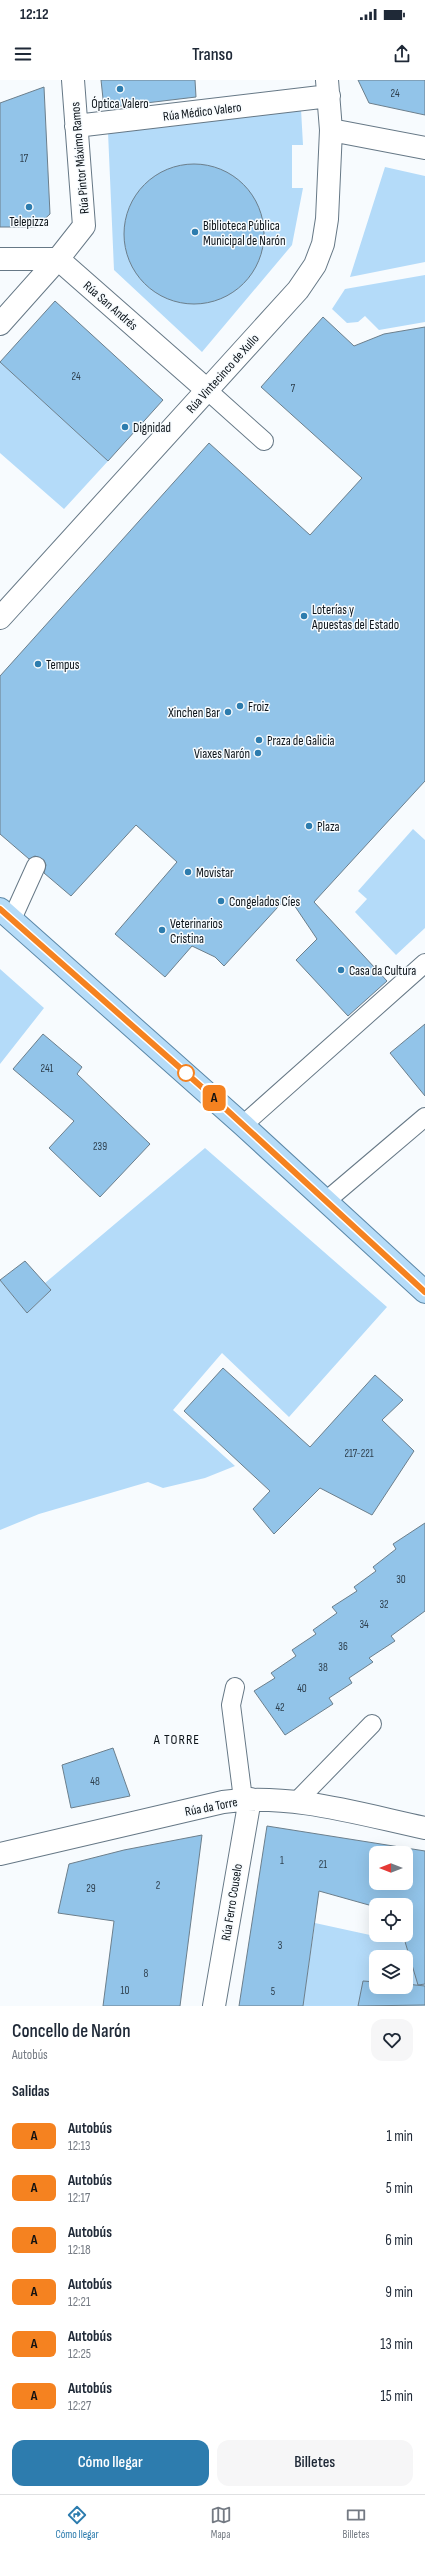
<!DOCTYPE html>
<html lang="es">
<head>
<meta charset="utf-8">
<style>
	:root { --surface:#fff; --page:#f6f6f7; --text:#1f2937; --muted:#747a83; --line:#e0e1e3; --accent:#2d7cae }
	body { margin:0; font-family:"Sofia Sans Condensed",sans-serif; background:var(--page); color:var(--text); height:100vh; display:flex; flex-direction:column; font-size:15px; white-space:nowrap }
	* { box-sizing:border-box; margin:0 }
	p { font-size:13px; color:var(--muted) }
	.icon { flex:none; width:22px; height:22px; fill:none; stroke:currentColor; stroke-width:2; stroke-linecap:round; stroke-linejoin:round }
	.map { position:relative; height:1926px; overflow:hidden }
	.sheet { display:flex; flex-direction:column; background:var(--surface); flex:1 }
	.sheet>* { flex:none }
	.badge { padding:0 8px; border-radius:6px; font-size:14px; line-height:26px }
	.needle { width:26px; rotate:270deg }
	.fabs { position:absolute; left:369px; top:1766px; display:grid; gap:8px }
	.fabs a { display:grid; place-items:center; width:44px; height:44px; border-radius:8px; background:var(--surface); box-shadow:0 4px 16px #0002; font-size:20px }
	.map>.badge { position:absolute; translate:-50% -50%; box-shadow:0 0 0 2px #fff }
	h2 { padding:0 12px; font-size:15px; line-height:36px }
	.round { display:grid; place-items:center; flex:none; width:42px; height:42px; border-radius:12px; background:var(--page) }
	.headline { display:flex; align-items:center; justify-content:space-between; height:68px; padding:0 12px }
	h1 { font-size:19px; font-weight:600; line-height:30px }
	.action { display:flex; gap:8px; margin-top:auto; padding:8px 12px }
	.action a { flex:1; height:46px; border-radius:12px; background:var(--accent); color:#fff; font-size:16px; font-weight:600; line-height:46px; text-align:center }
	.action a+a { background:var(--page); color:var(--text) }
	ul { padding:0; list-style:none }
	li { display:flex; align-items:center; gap:12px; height:52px; padding:0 12px }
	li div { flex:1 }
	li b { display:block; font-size:15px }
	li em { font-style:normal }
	li .badge { min-width:44px; font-weight:700; text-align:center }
	.status { display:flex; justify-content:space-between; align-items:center; height:28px; padding:0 20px; background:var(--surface); direction:ltr }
	.status svg { height:11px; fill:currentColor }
	header { display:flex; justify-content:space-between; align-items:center; height:52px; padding:0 12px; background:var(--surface); font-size:18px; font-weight:600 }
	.dock { display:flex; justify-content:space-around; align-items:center; height:56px; border-top:1px solid var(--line); background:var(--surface); font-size:11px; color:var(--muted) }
	.dock a { display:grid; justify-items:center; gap:2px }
	.dock .selected { color:var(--accent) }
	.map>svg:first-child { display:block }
	.green { fill:#b4dbf9; fill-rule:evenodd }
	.building { fill:#92c4e9; stroke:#6c7f8c; fill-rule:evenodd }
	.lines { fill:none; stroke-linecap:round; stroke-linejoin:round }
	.lane-casing { stroke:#667886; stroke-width:20 }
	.street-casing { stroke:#667886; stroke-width:24 }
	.primary-casing { stroke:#5b87a7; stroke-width:24 }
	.lane { stroke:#fff; stroke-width:18 }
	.street { stroke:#fff; stroke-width:22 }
	.primary { stroke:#b6dcf8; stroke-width:22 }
	.line-casing { stroke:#fff; stroke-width:9 }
	.line { stroke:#f58220; stroke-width:6 }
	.poi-dot { fill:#2d7cae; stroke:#f7fbfe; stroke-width:1.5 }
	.stop-dot { fill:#fff; stroke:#f58220; stroke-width:2 }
	.labels { text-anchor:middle; stroke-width:3; stroke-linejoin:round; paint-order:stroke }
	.number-label { font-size:11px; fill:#2e3f4d }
	.poi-label { font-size:13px; fill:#0c1319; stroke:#f7fbfe; text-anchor:start }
	.street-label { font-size:13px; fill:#0c1319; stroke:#f7fbfe }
	.neighbourhood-label { font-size:14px; letter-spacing:1px; fill:#0c1319; stroke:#f7fbfe }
</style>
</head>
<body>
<div class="status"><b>12:12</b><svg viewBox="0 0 49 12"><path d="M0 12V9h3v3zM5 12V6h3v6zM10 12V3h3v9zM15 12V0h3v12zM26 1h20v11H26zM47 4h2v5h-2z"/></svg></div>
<header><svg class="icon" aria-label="menu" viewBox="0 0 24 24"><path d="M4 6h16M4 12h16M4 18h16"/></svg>Transo<svg class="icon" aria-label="share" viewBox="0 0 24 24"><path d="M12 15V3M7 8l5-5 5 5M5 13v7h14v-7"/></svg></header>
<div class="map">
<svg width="425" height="1926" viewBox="0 0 425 1926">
	<rect width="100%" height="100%" fill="#f7fbfe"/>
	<path class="green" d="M 301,29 L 303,65 L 292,65 L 292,108 L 303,108 L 292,165 L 202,272 L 114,190 L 108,52 Z
		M 385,87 L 425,96 L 425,182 L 350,197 Z
		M 425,195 L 425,242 L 379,250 L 365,236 L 358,242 L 347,243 L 332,229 L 345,209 Z
		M 0,282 L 108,381 L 64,429 L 0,373 Z
		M 413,749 L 425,760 L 425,848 L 396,875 L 355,832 L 367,819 L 358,811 Z
		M 0,889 L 44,928 L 0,984 Z
		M 205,1068 L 387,1227 L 289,1337 L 222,1273 L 173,1330 L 235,1386 L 205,1398 L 163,1408 L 148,1402 L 39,1434 L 0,1450 L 0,1200 L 27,1233 L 51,1210 L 45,1203 Z
		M 315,1843 L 425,1867 L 425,1926 L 303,1926 ZM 376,1877 L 406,1877 L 406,1907 L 376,1907 Z"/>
	<path class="building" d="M 101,0 L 195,0 L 196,17 L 104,28 Z
		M 358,0 L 425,0 L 425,35 L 369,23 Z
		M 44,7 L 50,134 L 36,147 L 0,147 L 0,23 Z
		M124 154a70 70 0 1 1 140 0a70 70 0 1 1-140 0Z
		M 55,221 L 163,320 L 108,381 L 0,282 Z
		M 323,237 L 354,266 L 384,254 L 425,247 L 425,701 L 314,822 L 387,901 L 348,936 L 296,880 L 317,859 L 288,816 L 224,886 L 215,877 L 192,866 L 165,897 L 115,854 L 177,782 L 136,745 L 71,816 L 44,793 L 46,785 L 44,780 L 35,776 L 29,779 L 0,754 L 0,596 L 209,363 L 310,455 L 362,398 L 261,307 Z
		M 425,944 L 425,1016 L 390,973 Z
		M 43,954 L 82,987 L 77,994 L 150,1064 L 100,1117 L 49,1068 L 74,1041 L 13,989 Z
		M 25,1181 L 51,1210 L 27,1233 L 0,1200 Z
		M 223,1288 L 310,1367 L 375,1295 L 403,1320 L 382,1340 L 414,1371 L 372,1435 L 320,1408 L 274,1454 L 253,1429 L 270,1411 L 184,1331 Z
		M 425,1443 L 425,1531 L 391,1556 L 395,1561 L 369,1578 L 373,1582 L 349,1598 L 352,1603 L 329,1618 L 333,1624 L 285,1655 L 254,1611 L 275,1598 L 271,1593 L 296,1576 L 292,1570 L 316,1554 L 313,1550 L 337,1533 L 332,1527 L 357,1511 L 354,1507 L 376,1491 L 373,1487 L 396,1469 L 393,1464 Z
		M 113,1668 L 130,1716 L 71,1728 L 62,1685 Z
		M 267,1746 L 425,1771 L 425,1904 L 418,1905 L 403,1855 L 406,1855 L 406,1825 L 376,1825 L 376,1827 L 319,1811 L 303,1926 L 239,1926 ZM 376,1773 L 406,1773 L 406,1803 L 376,1803 Z
		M 202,1755 L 180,1926 L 103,1926 L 114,1841 L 58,1833 L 69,1784 L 124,1770 Z
		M 363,1901 L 376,1902 L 376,1907 L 406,1907 L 406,1904 L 425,1906 L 425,1925 L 358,1926 Z"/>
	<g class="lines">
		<g class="lane-casing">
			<path id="lane" d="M 207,310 L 264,361
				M 12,839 L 36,786
				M 243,1045 L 425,883
				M 326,1121 L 425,1037
				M 235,1607 L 231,1625 L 243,1719
				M 297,1721 L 372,1644"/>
		</g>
		<g class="street-casing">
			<path id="street" d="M 76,46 L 329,16
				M 331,50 L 425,68
				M 0,179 L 58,179 L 207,310
				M 0,244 L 58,179 L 84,146 L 73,0
				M 0,538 L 298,210 L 315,185 L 323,164 L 327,139 L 331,50 L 327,0
				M 0,1774 L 223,1722 C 292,1713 359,1734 425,1748
				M 214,1926 L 250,1719"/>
		</g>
		<g class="primary-casing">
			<path id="primary" d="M 0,829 L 243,1045 L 425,1212"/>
		</g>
		<use href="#lane" class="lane"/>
		<use href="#street" class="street"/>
		<use href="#primary" class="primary"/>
	</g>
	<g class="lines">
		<g class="line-casing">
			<path id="line" d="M 0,829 L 204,1009 L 425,1212"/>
		</g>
		<use href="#line" class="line"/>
	</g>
	<g class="poi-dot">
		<circle cx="120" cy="9" r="4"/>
		<circle cx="29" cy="127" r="4"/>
		<circle cx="195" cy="152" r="4"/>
		<circle cx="125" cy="347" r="4"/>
		<circle cx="304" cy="536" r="4"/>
		<circle cx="38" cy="584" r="4"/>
		<circle cx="240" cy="626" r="4"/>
		<circle cx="228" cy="632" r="4"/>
		<circle cx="259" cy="660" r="4"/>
		<circle cx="258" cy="673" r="4"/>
		<circle cx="309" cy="746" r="4"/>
		<circle cx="188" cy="792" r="4"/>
		<circle cx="221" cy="821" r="4"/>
		<circle cx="162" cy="850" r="4"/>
		<circle cx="341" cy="890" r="4"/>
	</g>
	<circle class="stop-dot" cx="186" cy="993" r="8"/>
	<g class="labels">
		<g class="number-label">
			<text x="395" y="17">24</text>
			<text x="24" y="82">17</text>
			<text x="76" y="300">24</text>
			<text x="293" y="312">7</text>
			<text x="47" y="992">241</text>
			<text x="100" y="1070">239</text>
			<text x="359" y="1377">217-221</text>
			<text x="401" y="1503">30</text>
			<text x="384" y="1528">32</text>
			<text x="364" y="1548">34</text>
			<text x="343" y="1570">36</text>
			<text x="323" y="1591">38</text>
			<text x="302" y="1612">40</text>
			<text x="280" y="1631">42</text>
			<text x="95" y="1705">48</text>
			<text x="282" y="1784">1</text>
			<text x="323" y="1788">21</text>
			<text x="158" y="1809">2</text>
			<text x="91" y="1812">29</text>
			<text x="280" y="1869">3</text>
			<text x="146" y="1897">8</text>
			<text x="125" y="1914">10</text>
			<text x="273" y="1915">5</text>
		</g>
		<g class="poi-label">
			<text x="120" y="28" text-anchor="middle">Óptica Valero</text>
			<text x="29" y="146" text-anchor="middle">Telepizza</text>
			<text x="203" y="150">Biblioteca Pública<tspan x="203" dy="15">Municipal de Narón</tspan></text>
			<text x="133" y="352">Dignidad</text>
			<text x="312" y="534">Loterías y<tspan x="312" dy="15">Apuestas del Estado</tspan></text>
			<text x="46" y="589">Tempus</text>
			<text x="248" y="631">Froiz</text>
			<text x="220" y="637" text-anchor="end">Xinchen Bar</text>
			<text x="267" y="665">Praza de Galicia</text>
			<text x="250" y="678" text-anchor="end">Viaxes Narón</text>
			<text x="317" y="751">Plaza</text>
			<text x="196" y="797">Movistar</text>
			<text x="229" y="826">Congelados Cíes</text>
			<text x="170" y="848">Veterinarios<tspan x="170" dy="15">Cristina</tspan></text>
			<text x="349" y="895">Casa da Cultura</text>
		</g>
		<g class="street-label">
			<text transform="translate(202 31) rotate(-7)" y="5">Rúa Médico Valero</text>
			<text transform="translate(79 78) rotate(-95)" y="5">Rúa Pintor Máximo Ramos</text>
			<text transform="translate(111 225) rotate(41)" y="5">Rúa San Andrés</text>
			<text transform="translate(222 293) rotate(-48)" y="5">Rúa Vintecinco de Xullo</text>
			<text transform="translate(211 1726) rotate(-11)" y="5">Rúa da Torre</text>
			<text transform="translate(231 1822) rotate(-81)" y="5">Rúa Ferro Couselo</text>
		</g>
		<g class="neighbourhood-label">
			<text x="177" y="1664">A TORRE</text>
		</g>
	</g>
</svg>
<div class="fabs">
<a><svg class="needle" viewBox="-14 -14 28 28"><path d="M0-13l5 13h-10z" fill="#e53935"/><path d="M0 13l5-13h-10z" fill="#747a83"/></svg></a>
<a><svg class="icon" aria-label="locate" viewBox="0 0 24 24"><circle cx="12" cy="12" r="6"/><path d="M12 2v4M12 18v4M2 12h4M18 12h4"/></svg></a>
<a><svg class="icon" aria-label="layers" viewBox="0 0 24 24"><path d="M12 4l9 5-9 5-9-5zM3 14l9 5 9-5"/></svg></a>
</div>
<b class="badge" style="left:214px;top:1018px;background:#f58220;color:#111">A</b>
</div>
<section class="sheet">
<div class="headline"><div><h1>Concello de Narón</h1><p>Autobús</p></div><a class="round"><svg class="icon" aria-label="heart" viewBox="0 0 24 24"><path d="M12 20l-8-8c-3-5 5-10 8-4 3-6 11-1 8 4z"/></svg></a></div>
<h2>Salidas</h2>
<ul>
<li><span class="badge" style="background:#f58220;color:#111">A</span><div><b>Autobús</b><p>12:13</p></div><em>1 min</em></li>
<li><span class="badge" style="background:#f58220;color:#111">A</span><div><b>Autobús</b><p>12:17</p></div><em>5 min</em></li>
<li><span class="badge" style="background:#f58220;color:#111">A</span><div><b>Autobús</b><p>12:18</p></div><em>6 min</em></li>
<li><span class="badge" style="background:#f58220;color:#111">A</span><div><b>Autobús</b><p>12:21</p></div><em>9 min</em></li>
<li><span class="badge" style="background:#f58220;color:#111">A</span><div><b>Autobús</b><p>12:25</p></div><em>13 min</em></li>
<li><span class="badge" style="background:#f58220;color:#111">A</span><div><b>Autobús</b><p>12:27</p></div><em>15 min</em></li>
</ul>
<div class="action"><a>Cómo llegar</a><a>Billetes</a></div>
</section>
<nav class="dock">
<a class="selected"><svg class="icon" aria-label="directions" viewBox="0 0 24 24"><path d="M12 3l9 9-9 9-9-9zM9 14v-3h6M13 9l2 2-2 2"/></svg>Cómo llegar</a>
<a><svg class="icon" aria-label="map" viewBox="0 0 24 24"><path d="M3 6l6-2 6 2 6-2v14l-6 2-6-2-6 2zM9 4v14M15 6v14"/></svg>Mapa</a>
<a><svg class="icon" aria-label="tickets" viewBox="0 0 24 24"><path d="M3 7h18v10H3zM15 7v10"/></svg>Billetes</a>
</nav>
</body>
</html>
